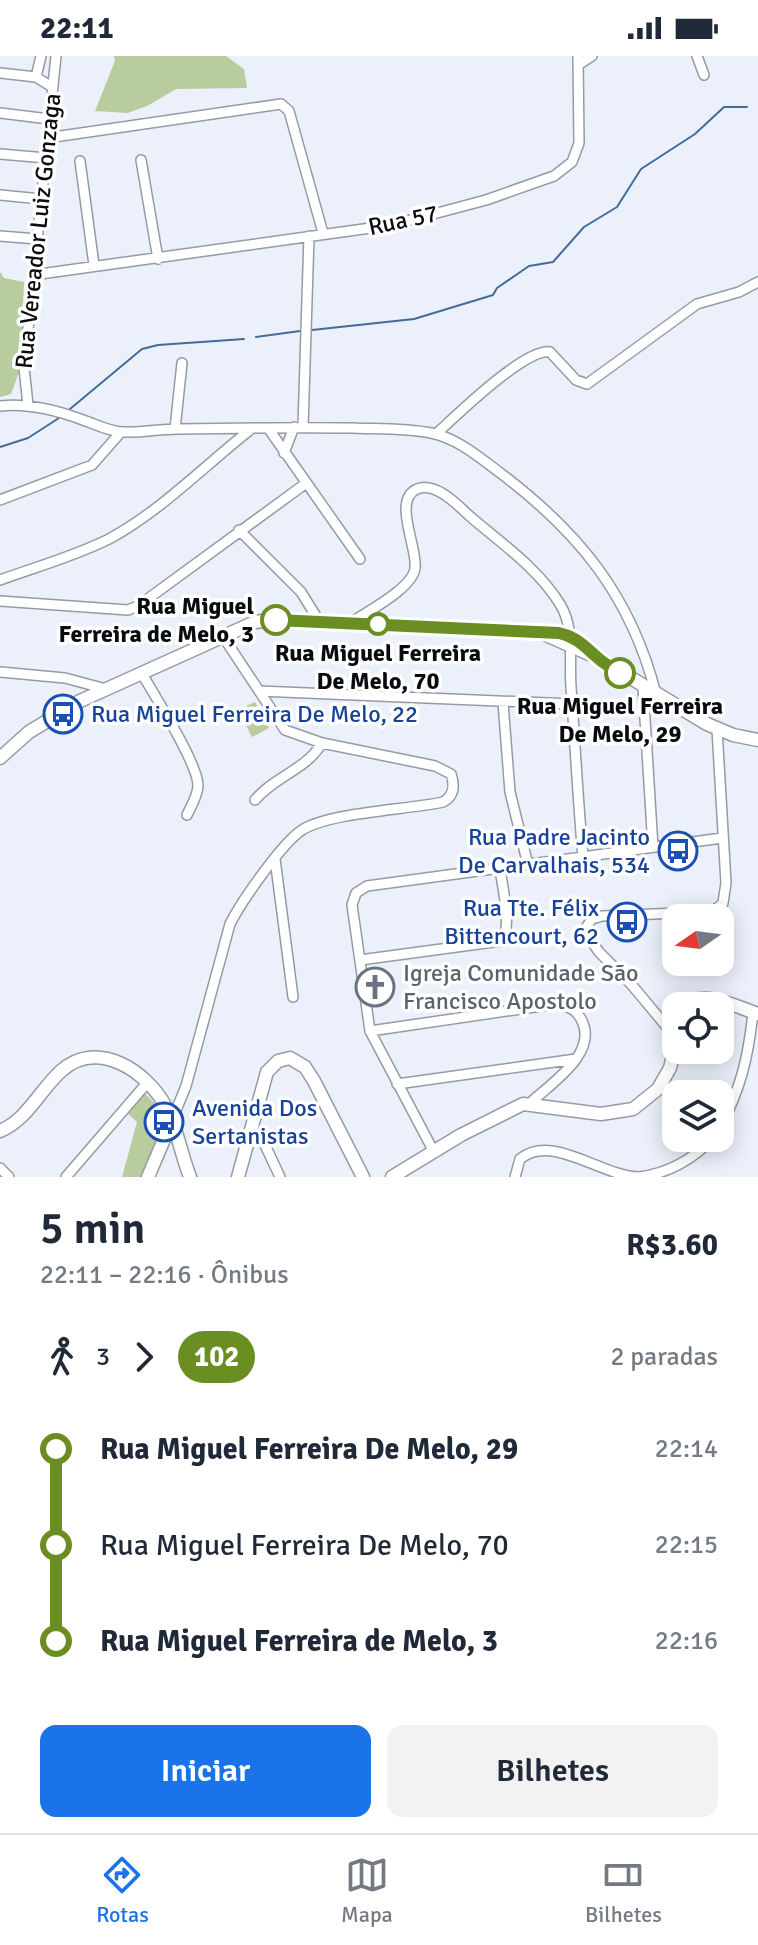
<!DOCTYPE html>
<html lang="pt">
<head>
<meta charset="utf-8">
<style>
	:root { --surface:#fff; --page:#f2f2f3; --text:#1f2937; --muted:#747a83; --line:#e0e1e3; --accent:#1a73e8 }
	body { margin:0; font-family:Signika,sans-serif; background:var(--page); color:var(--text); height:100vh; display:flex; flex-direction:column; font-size:30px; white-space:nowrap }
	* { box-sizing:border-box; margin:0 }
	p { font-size:26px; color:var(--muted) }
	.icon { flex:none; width:44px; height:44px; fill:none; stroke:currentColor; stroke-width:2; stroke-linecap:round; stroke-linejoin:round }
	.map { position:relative; height:1121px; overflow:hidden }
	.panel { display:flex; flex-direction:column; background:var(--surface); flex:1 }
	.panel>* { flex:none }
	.badge { padding:0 16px; border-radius:26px; font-size:28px; line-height:52px }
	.needle { width:52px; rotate:256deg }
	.fabs { position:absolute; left:662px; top:848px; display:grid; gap:16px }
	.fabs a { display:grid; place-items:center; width:72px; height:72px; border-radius:16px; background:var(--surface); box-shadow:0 4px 20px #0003; font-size:40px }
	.map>.badge { position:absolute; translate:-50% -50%; box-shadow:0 0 0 4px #fff }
	.legs { display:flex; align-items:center; gap:12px; height:88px; padding:0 40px; font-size:26px }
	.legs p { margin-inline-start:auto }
	.overview { display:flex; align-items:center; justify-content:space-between; height:136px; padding:0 40px }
	h1 { font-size:44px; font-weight:600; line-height:60px }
	.cta { display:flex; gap:16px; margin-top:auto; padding:16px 40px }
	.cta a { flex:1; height:92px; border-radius:16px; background:var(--accent); color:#fff; font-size:32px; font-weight:600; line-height:92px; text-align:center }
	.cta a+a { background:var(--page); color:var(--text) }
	ul { padding:0 40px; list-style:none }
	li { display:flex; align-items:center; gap:28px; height:96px; font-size:30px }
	li i { display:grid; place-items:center; width:12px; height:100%; margin:0 10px; background:currentColor }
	li i::after { content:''; width:20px; height:20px; margin:-10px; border:6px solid; border-radius:50%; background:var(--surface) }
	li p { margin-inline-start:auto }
	li:first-child i { background:linear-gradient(#0000 50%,currentColor 0) }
	li:last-child i { background:linear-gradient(currentColor 50%,#0000 0) }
	.status { display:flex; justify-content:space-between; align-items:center; height:56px; padding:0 40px; background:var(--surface); direction:ltr }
	.status svg { height:22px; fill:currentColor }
	.tab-bar { display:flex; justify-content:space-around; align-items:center; height:112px; border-top:2px solid var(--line); background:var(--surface); font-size:22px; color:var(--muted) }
	.tab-bar a { display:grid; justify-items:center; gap:4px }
	.tab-bar .current { color:var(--accent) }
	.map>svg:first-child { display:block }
	.green { fill:#b9cc9d }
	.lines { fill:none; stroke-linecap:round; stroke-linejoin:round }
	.stream { stroke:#446c98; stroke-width:2 }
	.street-casing { stroke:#959ba4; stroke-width:12 }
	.secondary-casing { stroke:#959ba4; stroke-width:15 }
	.street { stroke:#fff; stroke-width:9 }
	.secondary { stroke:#fff; stroke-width:12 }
	.line-1-casing { stroke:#fff; stroke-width:18 }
	.line-1 { stroke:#6b8e23; stroke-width:12 }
	.stop-1-dot { fill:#fff; stroke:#6b8e23; stroke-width:4 }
	.labels { text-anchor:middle; stroke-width:7; stroke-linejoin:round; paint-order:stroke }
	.street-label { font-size:24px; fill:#0a0b0f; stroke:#fff }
	.stop-label { font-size:24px; font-weight:bold; fill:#0a0b0f; stroke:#fff }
	.transit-label { font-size:24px; fill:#164399; stroke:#fff; text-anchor:start }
	.worship-label { font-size:24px; fill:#5b616d; stroke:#fff; text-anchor:start }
</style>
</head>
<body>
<div class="status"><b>22:11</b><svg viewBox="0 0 49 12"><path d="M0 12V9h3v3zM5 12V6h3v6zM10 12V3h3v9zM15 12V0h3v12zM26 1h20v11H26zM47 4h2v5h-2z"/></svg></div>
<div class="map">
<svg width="758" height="1121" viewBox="0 0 758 1121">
	<rect width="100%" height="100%" fill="#ebf0fb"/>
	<path class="green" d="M 114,0 L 226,0 L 244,13 L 247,32 L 176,33 L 149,49 L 128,57 L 95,55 L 115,5 Z
		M 0,216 L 4,222 L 24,226 L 21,311 L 11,338 L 0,341 Z
		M 255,646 L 269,672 L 252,681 L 238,654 Z
		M 144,1037 C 182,1070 160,1084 141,1121 L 122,1121 L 137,1066 L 127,1057 Z"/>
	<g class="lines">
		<path class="stream" d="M 312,274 L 414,263 L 493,239 L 497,232 L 529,210 L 553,206 L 584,171 L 617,151 L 641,113 L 695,78 L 724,51 L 747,51
			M 256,281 L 300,275
			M 70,353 L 142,293 L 158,289 L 244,283
			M 0,391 L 28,382 L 59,362"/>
		<g class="street-casing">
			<path id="street" d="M 697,0 L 704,19
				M 578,9 L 592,0
				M 0,17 L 36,21 L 52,31
				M 36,21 L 41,0
				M 0,57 L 49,63
				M 47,82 L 281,48 L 289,55 L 323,177
				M 0,98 L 46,102
				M 141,104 L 158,203
				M 80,105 L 94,209
				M 0,139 L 41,143
				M 0,180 L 37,183
				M 33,219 L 392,169 L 486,144 L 554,120 L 572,106 L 579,87 L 578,0
				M 28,349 L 24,312 L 56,0
				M 0,350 C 29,347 56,354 83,364 C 95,368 110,376 123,376 C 141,377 159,373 177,373 C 236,372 295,371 353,372 C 379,373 406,372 431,377 C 457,382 479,401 499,416 C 579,476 631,540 656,638
				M 303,371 L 309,180
				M 268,372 L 360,503
				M 175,373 L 182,307
				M 436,378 C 456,360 525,292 550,296 L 576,324 L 587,328 L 697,248 L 739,236 L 758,226
				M 284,397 L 294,371
				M 0,444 L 92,409 L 121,376
				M 239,474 L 301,536 L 319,565
				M 0,524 C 36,511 75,500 109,483 C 161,455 204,410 250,374
				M 0,545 L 128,554 L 138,550 L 305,428
				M 352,566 C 368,555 413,532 415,512 C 418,492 392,444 417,433 C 437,425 460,452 473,463 C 504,489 539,514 560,548 C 575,572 569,604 571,631 C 575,688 578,744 583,801
				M 0,616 L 65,622 L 106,633
				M 141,616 C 154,639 197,706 198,729 C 198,740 191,750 187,759
				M 643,631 L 653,791
				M 259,635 L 572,648
				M 503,647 L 510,736 L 528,809
				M 255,744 C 275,720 306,714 322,687
				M 275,803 L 293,941
				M 360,904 L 501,885 C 513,872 502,830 500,813
				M 370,975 L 548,949 C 562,948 574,950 581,963 C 600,997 550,1028 529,1048
				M 676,982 L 631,928 L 599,896 L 588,880 L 587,870 L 592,863 L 602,860 L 706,856 L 715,854 L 723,847 L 726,827 L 717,673
				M 397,1028 L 576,1003
				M 172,1064 L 186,1030 L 230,868 C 241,846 282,787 302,774 C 331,756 406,754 443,746 C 454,740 455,730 451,718 L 435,710 L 322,687 L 285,674 L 222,579
				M 720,1072 C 741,1032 748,1002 753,957
				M 251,1074 L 265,1089 L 280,1121
				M 434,1096 L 370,975 L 352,849 L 356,837 L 367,830 L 722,782
				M 0,1112 L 9,1121
				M 66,1121 L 147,1027
				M 515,1121 L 520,1103 C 552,1077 599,1119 638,1121
				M 639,1121 C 666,1118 695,1103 712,1082"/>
		</g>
		<g class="secondary-casing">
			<path id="secondary" d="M 546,579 L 598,602 L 707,668 L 733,679 L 758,684
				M 0,702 L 29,676 L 80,645 L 255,566 L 279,563 L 552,576 C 571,579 585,588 598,602
				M 687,950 C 703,932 739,952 758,958
				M 0,1075 C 27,1064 40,1034 61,1015 C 97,982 147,1015 166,1051 C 177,1072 181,1098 190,1121
				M 148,1121 L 171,1067
				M 238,1121 L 267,1016 L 278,1005 L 290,1002 L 305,1011 L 314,1025 L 363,1121
				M 392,1121 L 461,1079 L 523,1048 L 601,1058 L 633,1053 L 658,1033 L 670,1012 L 676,987"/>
		</g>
		<use href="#street" class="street"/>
		<use href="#secondary" class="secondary"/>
	</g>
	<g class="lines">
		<g class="line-1-casing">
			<path id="line-1" d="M 276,564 L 559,577 C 577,581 585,591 598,602 C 604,608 613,612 620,617"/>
		</g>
		<use href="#line-1" class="line-1"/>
	</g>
	<defs>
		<g id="bus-ring" transform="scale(2)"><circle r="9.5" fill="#fff" stroke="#1a4fb4" stroke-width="1.5"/><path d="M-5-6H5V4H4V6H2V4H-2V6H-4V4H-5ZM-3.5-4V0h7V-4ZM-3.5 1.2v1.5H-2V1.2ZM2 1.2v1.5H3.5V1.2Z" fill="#1a4fb4"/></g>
		<g id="church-ring" transform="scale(2)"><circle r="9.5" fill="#fff" stroke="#6b7280" stroke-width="1.5"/><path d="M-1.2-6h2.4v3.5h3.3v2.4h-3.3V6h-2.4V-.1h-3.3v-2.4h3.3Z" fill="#6b7280"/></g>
	</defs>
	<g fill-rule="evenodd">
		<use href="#bus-ring" x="63" y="658"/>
		<use href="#bus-ring" x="678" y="795"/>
		<use href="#bus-ring" x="627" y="866"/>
		<use href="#church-ring" x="375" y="931"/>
		<use href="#bus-ring" x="164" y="1066"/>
	</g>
	<g class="stop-1-dot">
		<circle cx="276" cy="564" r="14"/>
		<circle cx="378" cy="568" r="10"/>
		<circle cx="620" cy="617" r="14"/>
	</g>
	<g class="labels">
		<g class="street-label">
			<text transform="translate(403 164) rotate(-12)" y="8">Rua 57</text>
			<text transform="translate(38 175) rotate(-84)" y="8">Rua Vereador Luiz Gonzaga</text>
		</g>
		<g class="stop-label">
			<text x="254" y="558" text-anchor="end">Rua Miguel<tspan x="254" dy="28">Ferreira de Melo, 3</tspan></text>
			<text x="378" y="605">Rua Miguel Ferreira<tspan x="378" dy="28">De Melo, 70</tspan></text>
			<text x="620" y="658">Rua Miguel Ferreira<tspan x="620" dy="28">De Melo, 29</tspan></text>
		</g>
		<g class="transit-label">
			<text x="91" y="666">Rua Miguel Ferreira De Melo, 22</text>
			<text x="650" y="789" text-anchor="end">Rua Padre Jacinto<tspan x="650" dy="28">De Carvalhais, 534</tspan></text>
			<text x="599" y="860" text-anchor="end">Rua Tte. Félix<tspan x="599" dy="28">Bittencourt, 62</tspan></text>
			<text x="192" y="1060">Avenida Dos<tspan x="192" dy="28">Sertanistas</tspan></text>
		</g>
		<g class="worship-label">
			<text x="403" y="925">Igreja Comunidade São<tspan x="403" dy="28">Francisco Apostolo</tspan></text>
		</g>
	</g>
</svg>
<div class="fabs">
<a><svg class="needle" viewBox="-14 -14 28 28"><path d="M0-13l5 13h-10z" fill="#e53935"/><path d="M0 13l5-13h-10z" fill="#747a83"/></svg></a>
<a><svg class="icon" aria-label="locate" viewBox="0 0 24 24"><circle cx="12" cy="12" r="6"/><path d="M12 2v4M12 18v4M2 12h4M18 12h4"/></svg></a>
<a><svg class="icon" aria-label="layers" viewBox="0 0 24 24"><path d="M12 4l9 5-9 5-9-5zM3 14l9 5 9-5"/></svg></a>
</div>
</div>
<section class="panel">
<div class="overview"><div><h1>5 min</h1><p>22:11 – 22:16 · Ônibus</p></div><b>R$3.60</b></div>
<div class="legs"><svg class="icon" aria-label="walk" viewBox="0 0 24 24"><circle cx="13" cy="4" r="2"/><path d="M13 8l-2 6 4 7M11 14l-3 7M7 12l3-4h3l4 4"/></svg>3<svg class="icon" aria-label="forward" viewBox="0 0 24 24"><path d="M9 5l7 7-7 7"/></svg><b class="badge" style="background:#6b8e23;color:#fff">102</b><p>2 paradas</p></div>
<ul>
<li><i style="color:#6b8e23"></i><b>Rua Miguel Ferreira De Melo, 29</b><p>22:14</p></li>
<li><i style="color:#6b8e23"></i><span>Rua Miguel Ferreira De Melo, 70</span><p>22:15</p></li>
<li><i style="color:#6b8e23"></i><b>Rua Miguel Ferreira de Melo, 3</b><p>22:16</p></li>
</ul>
<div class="cta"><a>Iniciar</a><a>Bilhetes</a></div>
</section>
<nav class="tab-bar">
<a class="current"><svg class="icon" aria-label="directions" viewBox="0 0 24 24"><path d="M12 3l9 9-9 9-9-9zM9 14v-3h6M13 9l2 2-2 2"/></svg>Rotas</a>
<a><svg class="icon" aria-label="map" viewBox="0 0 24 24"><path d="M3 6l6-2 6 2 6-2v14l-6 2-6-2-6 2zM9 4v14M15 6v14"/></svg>Mapa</a>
<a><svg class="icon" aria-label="tickets" viewBox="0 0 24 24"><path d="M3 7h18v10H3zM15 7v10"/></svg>Bilhetes</a>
</nav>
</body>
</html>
